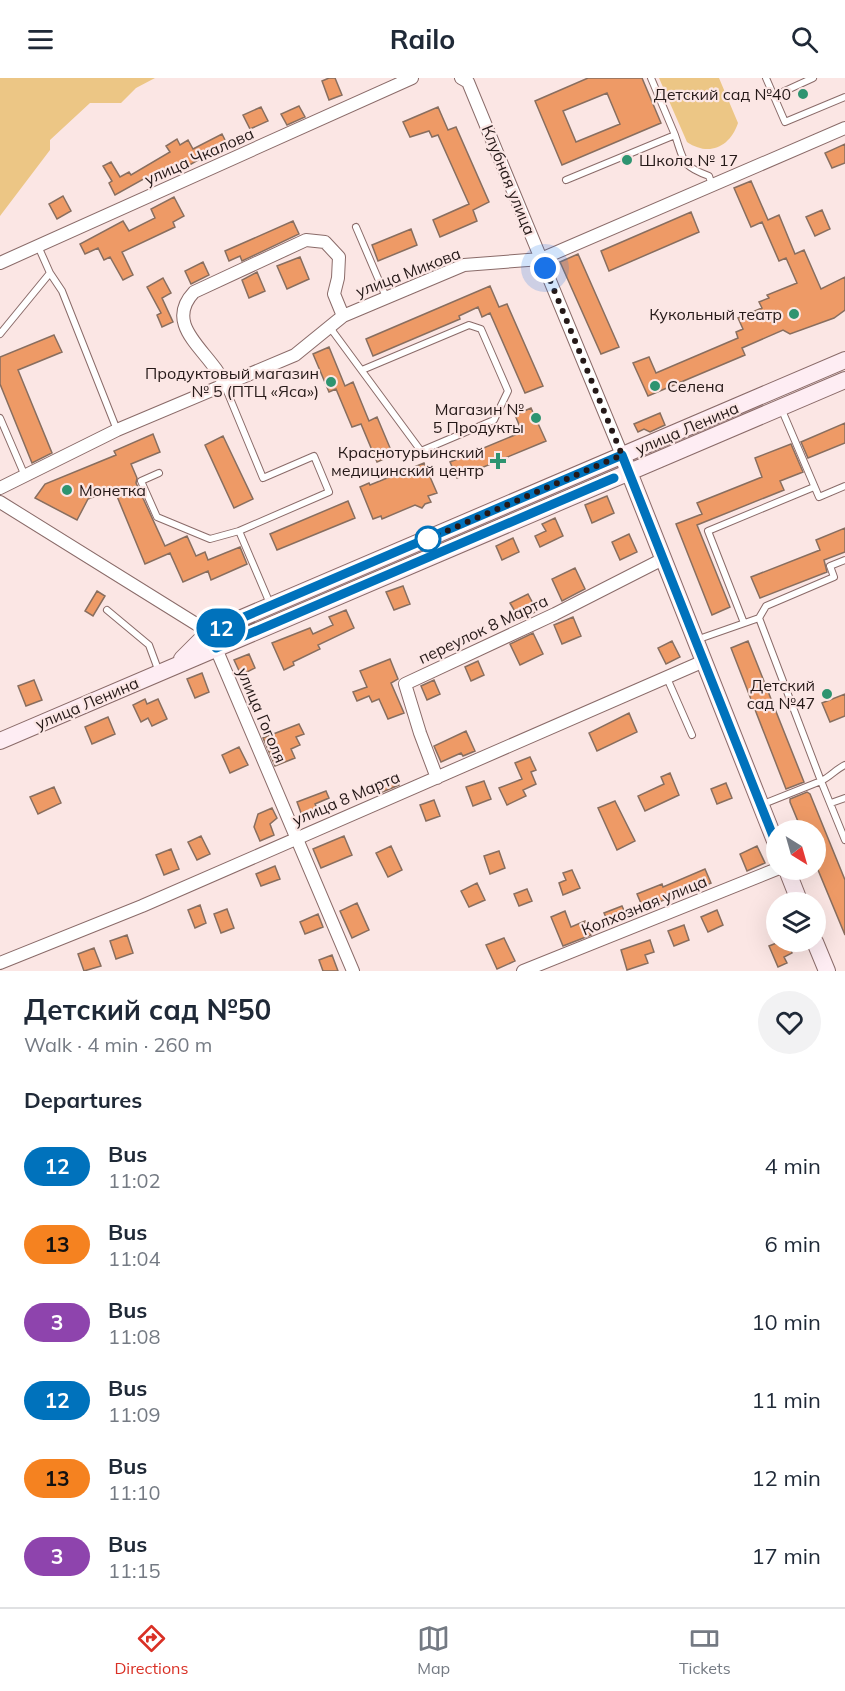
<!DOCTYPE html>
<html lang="en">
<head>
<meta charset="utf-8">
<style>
	:root { --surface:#fff; --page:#f2f2f3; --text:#1f2937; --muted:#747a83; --line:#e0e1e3; --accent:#d93025 }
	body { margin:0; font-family:Mulish,sans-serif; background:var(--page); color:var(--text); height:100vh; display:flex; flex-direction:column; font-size:22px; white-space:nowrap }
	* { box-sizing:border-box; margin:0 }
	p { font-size:20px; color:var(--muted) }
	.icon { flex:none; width:33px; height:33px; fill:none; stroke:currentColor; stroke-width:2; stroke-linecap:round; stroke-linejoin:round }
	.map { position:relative; height:893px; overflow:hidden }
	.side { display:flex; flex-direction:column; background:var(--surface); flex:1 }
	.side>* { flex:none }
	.badge { padding:0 12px; border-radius:20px; font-size:21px; line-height:39px }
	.needle { width:39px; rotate:143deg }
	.fabs { position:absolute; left:766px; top:742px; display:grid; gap:12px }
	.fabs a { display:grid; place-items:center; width:60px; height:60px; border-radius:50%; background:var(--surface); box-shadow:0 6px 24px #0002; font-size:30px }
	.you { position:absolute; width:30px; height:30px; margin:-15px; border:4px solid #fff; border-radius:50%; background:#1a73e8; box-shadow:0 0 0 9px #1a73e833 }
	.map>.badge { position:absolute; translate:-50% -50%; box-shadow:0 0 0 3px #fff }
	h2 { padding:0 24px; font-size:22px; line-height:54px }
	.round { display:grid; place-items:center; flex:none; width:63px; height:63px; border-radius:32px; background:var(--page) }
	.summary { display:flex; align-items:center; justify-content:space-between; height:102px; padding:0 24px }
	h1 { font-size:28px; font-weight:700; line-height:45px }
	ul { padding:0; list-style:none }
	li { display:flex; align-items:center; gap:18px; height:78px; padding:0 24px }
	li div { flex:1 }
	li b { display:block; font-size:22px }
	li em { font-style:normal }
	li .badge { min-width:66px; font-weight:700; text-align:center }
	header { display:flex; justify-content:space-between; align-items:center; height:78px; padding:0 24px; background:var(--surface); font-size:27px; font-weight:700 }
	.tabs { display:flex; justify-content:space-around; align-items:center; height:84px; border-top:2px solid var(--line); background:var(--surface); font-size:16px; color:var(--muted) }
	.tabs a { display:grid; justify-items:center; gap:3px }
	.tabs .selected { color:var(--accent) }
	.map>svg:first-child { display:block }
	.green { fill:#ecc685 }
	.building { fill:#ee9a66; stroke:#886e5f; stroke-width:1.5; fill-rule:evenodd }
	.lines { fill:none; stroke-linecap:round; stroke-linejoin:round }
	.lane-casing { stroke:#8a6b69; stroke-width:8 }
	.street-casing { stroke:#8a6b69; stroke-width:14 }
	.secondary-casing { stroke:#8a6b69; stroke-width:18 }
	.lane { stroke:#fff; stroke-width:6 }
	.street { stroke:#fff; stroke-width:12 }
	.secondary { stroke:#feedf3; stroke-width:16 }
	.line-casing { stroke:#fff; stroke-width:14 }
	.line { stroke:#0072bc; stroke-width:9 }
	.walk { stroke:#251918; stroke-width:6; stroke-dasharray:0 10.8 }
	.poi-dot { fill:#2e9470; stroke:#fbe6e4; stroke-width:2 }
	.stop-dot { fill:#fff; stroke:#0072bc; stroke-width:3 }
	.labels { text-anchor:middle; stroke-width:4.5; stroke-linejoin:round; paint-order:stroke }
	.poi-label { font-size:16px; fill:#251918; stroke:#fbe6e4; text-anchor:end }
	.street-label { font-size:16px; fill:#251918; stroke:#fbe6e4 }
</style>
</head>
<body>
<header><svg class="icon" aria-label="menu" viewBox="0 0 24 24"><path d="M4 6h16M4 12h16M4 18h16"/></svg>Railo<svg class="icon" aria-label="search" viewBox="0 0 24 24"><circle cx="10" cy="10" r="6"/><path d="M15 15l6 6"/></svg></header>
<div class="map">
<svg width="845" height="893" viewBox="0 0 845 893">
	<rect width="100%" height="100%" fill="#fbe6e4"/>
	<path class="green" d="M 0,0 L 155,0 L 136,10 L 121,25 L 90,25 L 50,62 L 50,72 L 0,138 Z
		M 659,0 L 719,0 L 738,45 C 730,69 709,79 687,64 Z"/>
	<path class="building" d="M 329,0 L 335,0 L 342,17 L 329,22 L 322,3 Z
		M 588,0 L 642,0 L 661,45 L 562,87 L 535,23 ZM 607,15 L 620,46 L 576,64 L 563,33 Z
		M 299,28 L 305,39 L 287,47 L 281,36 Z
		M 261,29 L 268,43 L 250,51 L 243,37 Z
		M 438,29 L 448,52 L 456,49 L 489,124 L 473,132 L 477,143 L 440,159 L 433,142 L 469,126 L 438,57 L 432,59 L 429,53 L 410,59 L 403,44 Z
		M 222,56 L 228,68 L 211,77 L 210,75 L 181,92 L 178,87 L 149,104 L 147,99 L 115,117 L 109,105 L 112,103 L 103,88 L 111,84 L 120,99 L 129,94 L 131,97 L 170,74 L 166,68 L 177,61 L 180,67 L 188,62 L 193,71 Z
		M 845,66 L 845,85 L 832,90 L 825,75 Z
		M 751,103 L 768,142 L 779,137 L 795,176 L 804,172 L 821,211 L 845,199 L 845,232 L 834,240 L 790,256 L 783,252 L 742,270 L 745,277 L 648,318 L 633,285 L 649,279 L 656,295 L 738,260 L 736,254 L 743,251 L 738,240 L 762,230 L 759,224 L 769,220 L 767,217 L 797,205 L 786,180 L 779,183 L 762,144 L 751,149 L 734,110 Z
		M 63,118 L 71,133 L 57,141 L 49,126 Z
		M 174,119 L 184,138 L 173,144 L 175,149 L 122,174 L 133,197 L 123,202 L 110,179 L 104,182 L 98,170 L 85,176 L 80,166 L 123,143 L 129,153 L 155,140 L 151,131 Z
		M 822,132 L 830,151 L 815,158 L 806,139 Z
		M 691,134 L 699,154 L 609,193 L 601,173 Z
		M 293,143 L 299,156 L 242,183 L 240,178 L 229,183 L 225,173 Z
		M 411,151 L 417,167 L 378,183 L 372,167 Z
		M 578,176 L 619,269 L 601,276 L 560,184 Z
		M 300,179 L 309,201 L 287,211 L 277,188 Z
		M 203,184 L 209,197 L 191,206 L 185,193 Z
		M 257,194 L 265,213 L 249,220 L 242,202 Z
		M 163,200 L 171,215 L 162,220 L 173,244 L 162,249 L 157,237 L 161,235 L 147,209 Z
		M 490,208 L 499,229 L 507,226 L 543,308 L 525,315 L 490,235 L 482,239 L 478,229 L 459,238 L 460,241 L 373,278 L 366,261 Z
		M 54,257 L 62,274 L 18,292 L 52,375 L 32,385 L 0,306 L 0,279 Z
		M 329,269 L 345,308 L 353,304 L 369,343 L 377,339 L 393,377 L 377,384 L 361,346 L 352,349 L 336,311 L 329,314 L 313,276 Z
		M 531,330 L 546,363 L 457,400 L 450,384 L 522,354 L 515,337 Z
		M 660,335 L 665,347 L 650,354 L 644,351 L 638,354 L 634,346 Z
		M 845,345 L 845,365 L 808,380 L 801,364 Z
		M 153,356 L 160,374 L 131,386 L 137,400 L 136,405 L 165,468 L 187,458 L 196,478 L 205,474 L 208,482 L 240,469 L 247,486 L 211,502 L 208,493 L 183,504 L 170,475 L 145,486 L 114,411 L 88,421 L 77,442 L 35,420 L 45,406 L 116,377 L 114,373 Z
		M 223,358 L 253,421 L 234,430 L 205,367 Z
		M 791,366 L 803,394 L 780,403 L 784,412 L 697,447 L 730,529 L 712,537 L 676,446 L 702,436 L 697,425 L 762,399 L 755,380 Z
		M 424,385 L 437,415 L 428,418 L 431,424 L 425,426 L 422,430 L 415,427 L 382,441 L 381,438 L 373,441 L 360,409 L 369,405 L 370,407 Z
		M 607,418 L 614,435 L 592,445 L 585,427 Z
		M 348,423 L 355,440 L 277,472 L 270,456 Z
		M 555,440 L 563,458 L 540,469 L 535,458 L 546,453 L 542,446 Z
		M 845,450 L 845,474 L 824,482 L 827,494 L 760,520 L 751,499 L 820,472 L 816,462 Z
		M 629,456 L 637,474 L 620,482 L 612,464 Z
		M 513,460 L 519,474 L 502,482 L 496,468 Z
		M 575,490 L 585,511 L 562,523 L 552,501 Z
		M 403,508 L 410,526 L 394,532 L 386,514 Z
		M 97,513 L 105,518 L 93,538 L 85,533 Z
		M 528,516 L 537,533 L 520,542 L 510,525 Z
		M 346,532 L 354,550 L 318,567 L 320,571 L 293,584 L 294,587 L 284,592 L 272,565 L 310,550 L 313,556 L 333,547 L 329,539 Z
		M 573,539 L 581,558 L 562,566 L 554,547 Z
		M 533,555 L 543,576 L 520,587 L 510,566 Z
		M 672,563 L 680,579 L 666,586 L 658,570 Z
		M 748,563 L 804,704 L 786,711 L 731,570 Z
		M 249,576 L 255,590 L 241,597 L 234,582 Z
		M 390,581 L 398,601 L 391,605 L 404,635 L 388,641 L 379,621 L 372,624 L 369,618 L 357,623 L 353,614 L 367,609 L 360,593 Z
		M 478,583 L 484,597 L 471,603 L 465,589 Z
		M 202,595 L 209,614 L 195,620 L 187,601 Z
		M 34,602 L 42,622 L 26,628 L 18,608 Z
		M 434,602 L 440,616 L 427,622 L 421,608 Z
		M 845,616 L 845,638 L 830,644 L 822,625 Z
		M 145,621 L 147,626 L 158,621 L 167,641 L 152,648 L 148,640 L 141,644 L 133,627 Z
		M 629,635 L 637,654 L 597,673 L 589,655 Z
		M 108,639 L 115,656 L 92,666 L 85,649 Z
		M 299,646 L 304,656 L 296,659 L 300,667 L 291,671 L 295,680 L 275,688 L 263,660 Z
		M 466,653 L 475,673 L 463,678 L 461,675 L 441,684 L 434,668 Z
		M 239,669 L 248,687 L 230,695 L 222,677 Z
		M 530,679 L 536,692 L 531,694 L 536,706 L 523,712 L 526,718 L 507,727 L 499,710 L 522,701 L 515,685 Z
		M 670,695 L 679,717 L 645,733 L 638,718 L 664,706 L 661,699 Z
		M 395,698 L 399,707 L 380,715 L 377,706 Z
		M 484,703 L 491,721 L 473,728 L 466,709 Z
		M 726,705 L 732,720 L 717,726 L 711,711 Z
		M 54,709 L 61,725 L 38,736 L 30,719 Z
		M 326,713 L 329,720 L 315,726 L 320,737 L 304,743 L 297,724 Z
		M 807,714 L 810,716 L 845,802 L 845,857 L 816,787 L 816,753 L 802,753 L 790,724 L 790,721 Z
		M 434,722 L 440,738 L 426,743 L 420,727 Z
		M 615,723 L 635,763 L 617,772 L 598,730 Z
		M 272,730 L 277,740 L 270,746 L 274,757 L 260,763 L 254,749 L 258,736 Z
		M 201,758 L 210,776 L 197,782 L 188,764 Z
		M 344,758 L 352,777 L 321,790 L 313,771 Z
		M 391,768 L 402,792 L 388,799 L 376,775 Z
		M 757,768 L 765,785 L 747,793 L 740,776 Z
		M 171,771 L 179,791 L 164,797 L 156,777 Z
		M 499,773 L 505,790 L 490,796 L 484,778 Z
		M 275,788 L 280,801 L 261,808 L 256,796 Z
		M 705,791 L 711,805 L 678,819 L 677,817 L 643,830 L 637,816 L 662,806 L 663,809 Z
		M 572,792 L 580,810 L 563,817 L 559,805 L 566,802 L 563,795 Z
		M 477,805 L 485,822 L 469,829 L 461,813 Z
		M 527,811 L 532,823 L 519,828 L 514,816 Z
		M 357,825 L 369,852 L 352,860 L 340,833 Z
		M 200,827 L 206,845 L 195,850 L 188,832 Z
		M 622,828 L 627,839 L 609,846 L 604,835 Z
		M 227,831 L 234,850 L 221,855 L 214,836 Z
		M 717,832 L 723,847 L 708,854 L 701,839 Z
		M 565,833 L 571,849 L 585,843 L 591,857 L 563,868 L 551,839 Z
		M 318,836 L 323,849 L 305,856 L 300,844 Z
		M 684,847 L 689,862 L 674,868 L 668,853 Z
		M 127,857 L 133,875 L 116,881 L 110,863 Z
		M 504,860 L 515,883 L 497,891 L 486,867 Z
		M 650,862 L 654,874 L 645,877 L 648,885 L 627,892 L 621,872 Z
		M 779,864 L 787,864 L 792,875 L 784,879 L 787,885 L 778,889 L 769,868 Z
		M 94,870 L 101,888 L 84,893 L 78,876 Z
		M 332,877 L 338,893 L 323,893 L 319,882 Z"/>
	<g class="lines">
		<g class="lane-casing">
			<path id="lane" d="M 651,0 L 675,57
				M 766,0 L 785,44 L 845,19
				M 774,18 L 813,0
				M 566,102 L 675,57 C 684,83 681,88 709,98 L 712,107
				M 356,149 L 386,219
				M 50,195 L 62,213 L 117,352
				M 330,249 L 334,255 L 421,373 L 494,342 L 508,313 L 481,251 L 469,247 L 362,292
				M 0,256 L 50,195 L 38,168
				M 224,306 L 263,400 L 314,378 L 329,414 L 239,453
				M 781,330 L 819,419 L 845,408
				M 0,340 L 25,398
				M 159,395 L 141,403 L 157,439 L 210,461 L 239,453 L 271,528
				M 107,532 L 149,567 L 159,594
				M 759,540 L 766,528 L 834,499 L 830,488 L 845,482
				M 744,545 L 708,453 L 814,409
				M 696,562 L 759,540 L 821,703 C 830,699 836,691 845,687
				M 667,600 L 692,657
				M 831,725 L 845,720
				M 761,727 L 821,703 L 845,762"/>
		</g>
		<g class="street-casing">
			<path id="street" d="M 461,0 L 468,4 L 622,377
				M 0,185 L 412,0
				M 224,306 C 213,275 161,249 194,214 L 306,162 L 325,164 L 339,179 L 338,200 L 334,216 L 343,238
				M 0,410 L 117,352 L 295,277 L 343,238 L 464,187 L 541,181 L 845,50
				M 0,424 L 209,554 L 353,893
				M 437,700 L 420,655 L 405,606 L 555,536 L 663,481
				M 0,885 L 142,828 L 704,583
				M 523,893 L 777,791"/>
		</g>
		<g class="secondary-casing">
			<path id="secondary" d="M 625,384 L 777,768
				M 182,581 L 209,554 L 845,282
				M 0,663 L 845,302
				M 787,792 L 800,825
				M 815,864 L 827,893"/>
		</g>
		<use href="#lane" class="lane"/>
		<use href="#street" class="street"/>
		<use href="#secondary" class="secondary"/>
	</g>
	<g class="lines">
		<g class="line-casing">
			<path id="line" d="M 614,400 L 216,570 L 209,554 L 622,377 L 777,768"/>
		</g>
		<use href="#line" class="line"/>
		<path class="walk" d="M 428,461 L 622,377 L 545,190"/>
	</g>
	<g class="poi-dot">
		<circle cx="803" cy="16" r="6"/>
		<circle cx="627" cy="82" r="6"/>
		<circle cx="794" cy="236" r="6"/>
		<circle cx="331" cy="304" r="6"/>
		<circle cx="655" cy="308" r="6"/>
		<circle cx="536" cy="340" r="6"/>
		<path d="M495 374h6v6h6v6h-6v6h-6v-6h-6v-6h6z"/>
		<circle cx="67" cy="412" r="6"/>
		<circle cx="827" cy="616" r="6"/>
	</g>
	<circle class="stop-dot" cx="428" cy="461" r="12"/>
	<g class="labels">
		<g class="poi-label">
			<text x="791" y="22">Детский сад №40</text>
			<text x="639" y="88" text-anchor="start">Школа № 17</text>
			<text x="782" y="242">Кукольный театр</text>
			<text x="319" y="301">Продуктовый магазин<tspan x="319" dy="18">№ 5 (ПТЦ «Яса»)</tspan></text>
			<text x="667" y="314" text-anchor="start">Селена</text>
			<text x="524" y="337">Магазин №<tspan x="524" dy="18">5 Продукты</tspan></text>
			<text x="484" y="380">Краснотурьинский<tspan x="484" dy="18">медицинский центр</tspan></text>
			<text x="79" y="418" text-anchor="start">Монетка</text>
			<text x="815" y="613">Детский<tspan x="815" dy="18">сад №47</tspan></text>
		</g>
		<g class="street-label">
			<text transform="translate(199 78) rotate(-24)" y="6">улица Чкалова</text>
			<text transform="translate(509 102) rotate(68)" y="6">Клубная улица</text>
			<text transform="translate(408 194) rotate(-21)" y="6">улица Микова</text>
			<text transform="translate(687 350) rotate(-23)" y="6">улица Ленина</text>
			<text transform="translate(483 551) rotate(-25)" y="6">переулок 8 Марта</text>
			<text transform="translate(87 625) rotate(-23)" y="6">улица Ленина</text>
			<text transform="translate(262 637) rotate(67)" y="6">улица Гоголя</text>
			<text transform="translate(346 720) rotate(-23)" y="6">улица 8 Марта</text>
			<text transform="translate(644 827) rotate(-22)" y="6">Колхозная улица</text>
		</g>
	</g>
</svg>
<div class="fabs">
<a><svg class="needle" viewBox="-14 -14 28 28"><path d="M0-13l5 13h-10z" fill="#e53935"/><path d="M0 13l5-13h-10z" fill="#747a83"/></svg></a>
<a><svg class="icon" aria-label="layers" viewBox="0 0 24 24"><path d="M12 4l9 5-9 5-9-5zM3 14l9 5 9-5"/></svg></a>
</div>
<div class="you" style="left:545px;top:190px"></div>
<b class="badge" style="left:221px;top:550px;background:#0072bc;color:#fff">12</b>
</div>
<section class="side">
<div class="summary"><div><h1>Детский сад №50</h1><p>Walk · 4 min · 260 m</p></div><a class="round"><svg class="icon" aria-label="heart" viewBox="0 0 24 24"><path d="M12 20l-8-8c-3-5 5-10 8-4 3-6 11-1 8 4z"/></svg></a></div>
<h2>Departures</h2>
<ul>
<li><span class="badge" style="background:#0072bc;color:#fff">12</span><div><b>Bus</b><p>11:02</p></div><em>4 min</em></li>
<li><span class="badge" style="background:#f58220;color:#111">13</span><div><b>Bus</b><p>11:04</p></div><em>6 min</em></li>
<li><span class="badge" style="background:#8e44ad;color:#fff">3</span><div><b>Bus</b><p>11:08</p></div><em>10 min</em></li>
<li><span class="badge" style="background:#0072bc;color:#fff">12</span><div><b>Bus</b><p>11:09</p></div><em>11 min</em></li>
<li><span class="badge" style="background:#f58220;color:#111">13</span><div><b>Bus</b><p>11:10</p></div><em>12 min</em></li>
<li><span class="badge" style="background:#8e44ad;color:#fff">3</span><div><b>Bus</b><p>11:15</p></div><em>17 min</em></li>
</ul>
</section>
<nav class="tabs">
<a class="selected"><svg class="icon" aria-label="directions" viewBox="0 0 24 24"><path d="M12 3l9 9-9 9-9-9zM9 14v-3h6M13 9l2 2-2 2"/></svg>Directions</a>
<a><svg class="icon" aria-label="map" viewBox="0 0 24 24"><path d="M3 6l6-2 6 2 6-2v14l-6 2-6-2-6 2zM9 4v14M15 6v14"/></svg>Map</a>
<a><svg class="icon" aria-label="tickets" viewBox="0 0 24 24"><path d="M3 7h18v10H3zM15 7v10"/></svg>Tickets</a>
</nav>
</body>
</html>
